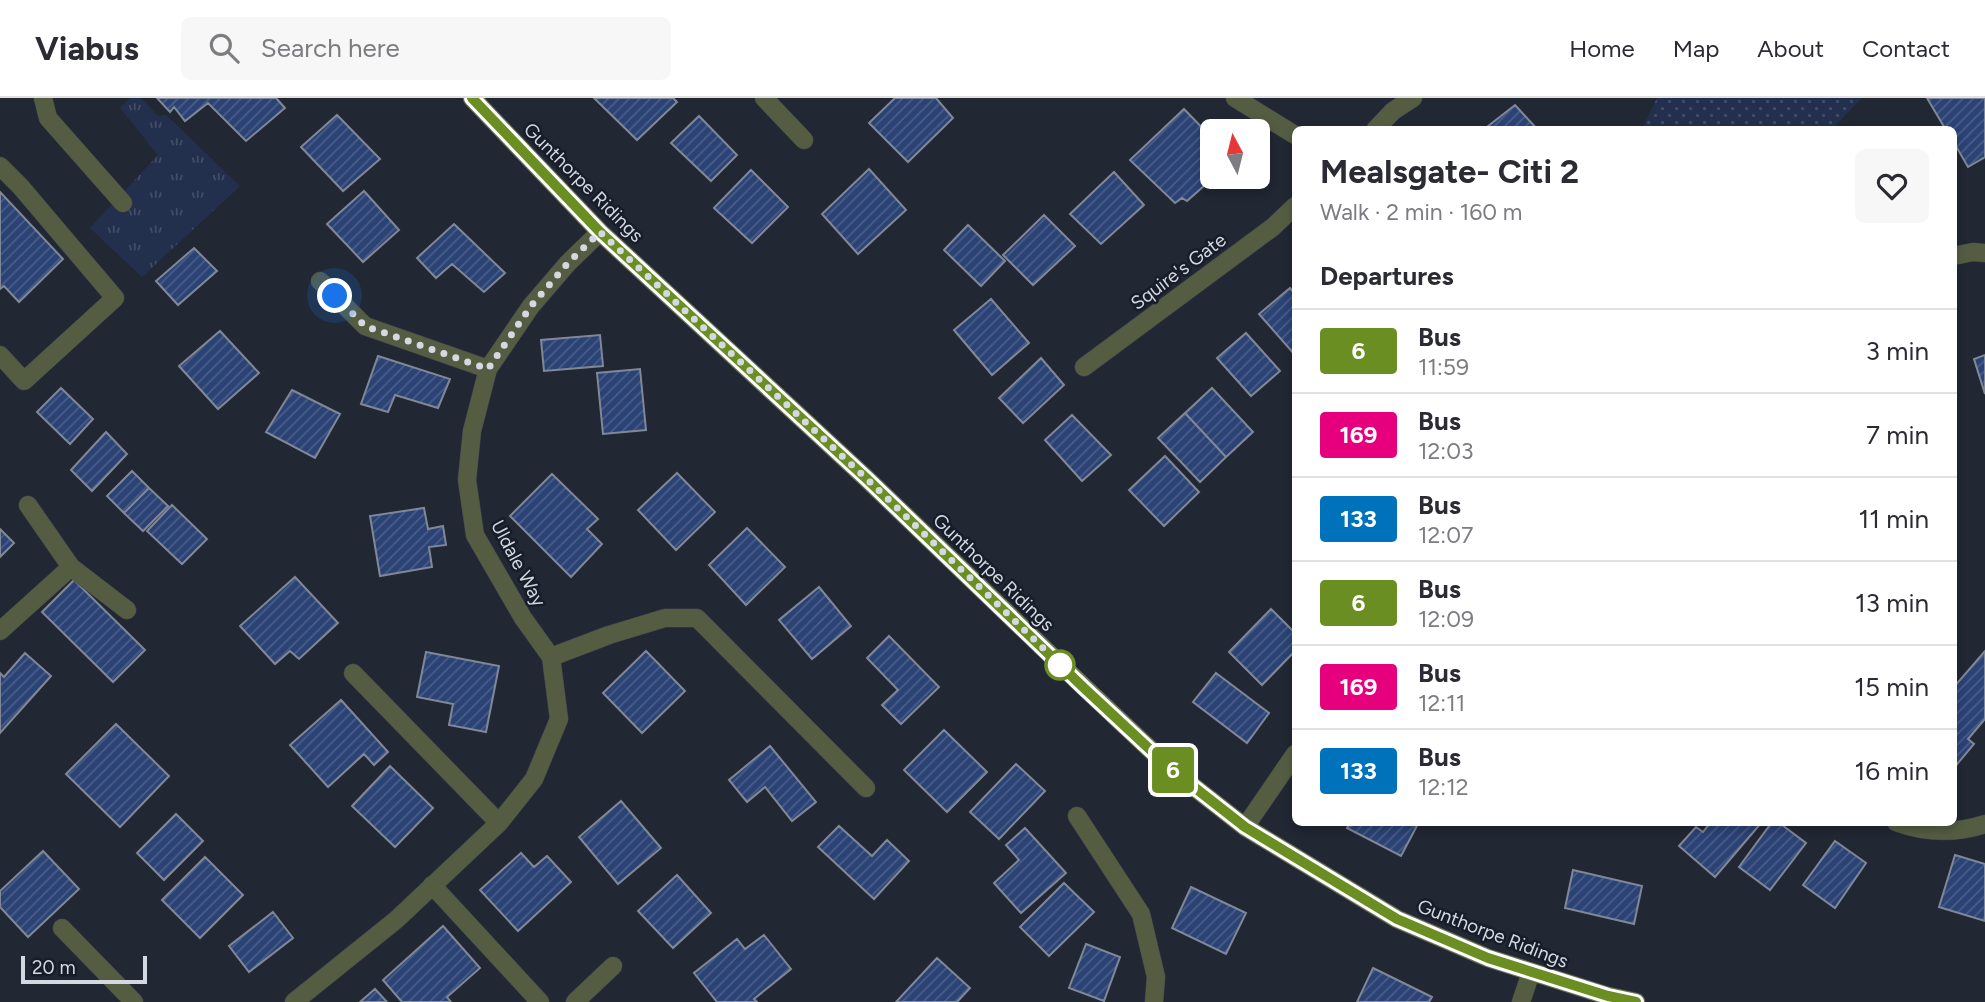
<!DOCTYPE html>
<html lang="en">
<head>
<meta charset="utf-8">
<style>
	:root { --surface:#fff; --page:#f7f7f7; --text:#2b2b33; --muted:#7c7c81; --line:#e1e1e2 }
	body { margin:0; font-family:Figtree,sans-serif; background:var(--page); color:var(--text); height:100vh; display:flex; flex-direction:column; font-size:26px; white-space:nowrap }
	* { box-sizing:border-box; margin:0 }
	p { font-size:23px; color:var(--muted) }
	.icon { flex:none; width:38px; height:38px; fill:none; stroke:currentColor; stroke-width:2; stroke-linecap:round; stroke-linejoin:round }
	.map { position:relative; flex:1; overflow:hidden }
	.sheet { position:absolute; left:1292px; top:28px; width:665px; height:700px; display:flex; flex-direction:column; background:var(--surface); border-radius:10px; box-shadow:0 4px 10px #0003 }
	.sheet>* { flex:none }
	.badge { padding:0 14px; border-radius:5px; font-size:24px; line-height:46px }
	.needle { width:46px; rotate:353deg }
	.controls { position:absolute; left:1200px; top:21px; display:grid; gap:14px }
	.controls a { display:grid; place-items:center; width:70px; height:70px; border-radius:10px; background:var(--surface); box-shadow:0 4px 10px #0003; font-size:35px }
	.scale { position:absolute; left:21px; bottom:18px; width:126px; box-sizing:border-box; padding-left:7px; border:4px solid #d4d8e0; border-top:0; font-size:19px; line-height:24px; white-space:nowrap; color:#d4d8e0; -webkit-text-stroke:5px #171d29; paint-order:stroke }
	.you { position:absolute; width:35px; height:35px; margin:-18px; border:5px solid #fff; border-radius:50%; background:#1a73e8; box-shadow:0 0 0 10px #1a73e833 }
	.map>.badge { position:absolute; translate:-50% -50%; box-shadow:0 0 0 4px #fff }
	h2 { padding:0 28px; font-size:26px; line-height:63px }
	.round { display:grid; place-items:center; flex:none; width:74px; height:74px; border-radius:10px; background:var(--page) }
	.overview { display:flex; align-items:center; justify-content:space-between; height:119px; padding:0 28px }
	h1 { font-size:33px; font-weight:700; line-height:52px }
	ul { padding:0; list-style:none }
	li { display:flex; align-items:center; gap:21px; height:84px; padding:0 28px; border-top:2px solid var(--line) }
	li div { flex:1 }
	li b { display:block; font-size:26px }
	li em { font-style:normal }
	li .badge { min-width:77px; font-weight:700; text-align:center }
	header { display:flex; align-items:center; gap:42px; box-sizing:border-box; height:98px; padding:0 35px; background:var(--surface); border-bottom:2px solid var(--line) }
	header strong { font-size:33px }
	nav { display:flex; gap:38px; margin-inline-start:auto; font-size:24px }
	.search { width:490px; height:63px; background:var(--page); display:flex; align-items:center; gap:18px; box-sizing:border-box; padding:0 24px; border-radius:10px; color:var(--muted); font-size:26px }
	.map>svg:first-child { display:block }
	.grass { fill:url(#grass-dots) }
	.park { fill:url(#park-tufts) }
	.building { fill:url(#building-hatch); stroke:#808897; stroke-width:2 }
	.lines { fill:none; stroke-linecap:round; stroke-linejoin:round }
	.lane-casing { stroke:#3e434f; stroke-width:19 }
	.street-casing { stroke:#3e434f; stroke-width:19 }
	.secondary-casing { stroke:#3e434f; stroke-width:19 }
	.lane { stroke:#545c42; stroke-width:18 }
	.street { stroke:#545c42; stroke-width:18 }
	.secondary { stroke:#6d7a50; stroke-width:18 }
	.line-casing { stroke:#fff; stroke-width:16 }
	.line { stroke:#6b8e23; stroke-width:10 }
	.walk { stroke:#d4d8e0; stroke-width:7; stroke-dasharray:0 12.6 }
	.stop-dot { fill:#fff; stroke:#6b8e23; stroke-width:3.5 }
	.labels { text-anchor:middle; stroke-width:5; stroke-linejoin:round; paint-order:stroke }
	.street-label { font-size:19px; fill:#d4d8e0; stroke:#171d29 }
</style>
</head>
<body>
<header>
<strong>Viabus</strong>
<div class="search"><svg class="icon" aria-label="search" viewBox="0 0 24 24"><circle cx="10" cy="10" r="6"/><path d="M15 15l6 6"/></svg>Search here</div>
<nav><a>Home</a><a>Map</a><a>About</a><a>Contact</a></nav>
</header>
<div class="map">
<svg width="1985" height="904" viewBox="0 0 1985 904">
	<defs>
		<pattern id="grass-dots" width="8" height="8" patternUnits="userSpaceOnUse" patternTransform="scale(1.75)"><rect width="8" height="8" fill="#23304d"/><path d="M2 2h.1M6 6h.1" fill="none" stroke="#424d66" stroke-width="1.8" stroke-linecap="round"/></pattern>
		<pattern id="park-tufts" width="24" height="20" patternUnits="userSpaceOnUse" patternTransform="scale(1.75)"><rect width="24" height="20" fill="#23304d"/><path d="M3 7l-1-3M5 7V3M7 7l1-3M15 17l-1-3M17 17v-4M19 17l1-3" fill="none" stroke="#424d66"/></pattern>
		<pattern id="building-hatch" width="6" height="6" patternUnits="userSpaceOnUse" patternTransform="scale(1.75)"><rect width="6" height="6" fill="#2b4275"/><path d="M-1 1l2-2M0 6l6-6M5 7l2-2" fill="none" stroke="#495d88"/></pattern>
	</defs>
	<rect width="100%" height="100%" fill="#212733"/>
	<path class="grass" d="M 1657,0 L 1862,0 L 1832,31 L 1642,31 Z"/>
	<path class="park" d="M 130,0 L 141,0 L 158,18 L 166,17 L 240,88 L 142,179 L 90,130 L 158,57 L 120,10 Z"/>
	<path class="building" d="M 157,0 L 276,0 L 285,10 L 246,43 L 208,5 L 185,23 L 174,9 L 170,14 Z
		M 594,0 L 673,0 L 677,4 L 637,42 Z
		M 895,0 L 936,0 L 953,20 L 908,64 L 869,25 Z
		M 1927,0 L 1985,0 L 1985,59 L 1968,69 L 1953,43 L 1953,32 L 1946,32 Z
		M 1515,7 L 1538,32 L 1483,32 Z
		M 1184,11 L 1213,41 L 1214,79 L 1187,103 L 1182,100 L 1175,105 L 1130,62 Z
		M 337,17 L 380,61 L 343,93 L 301,49 Z
		M 699,18 L 737,57 L 711,83 L 671,45 Z
		M 869,71 L 906,112 L 858,156 L 822,116 Z
		M 751,72 L 788,109 L 752,145 L 714,110 Z
		M 1114,74 L 1144,107 L 1101,146 L 1070,116 Z
		M 364,93 L 399,132 L 363,164 L 327,126 Z
		M 0,94 L 63,161 L 19,204 L 4,188 L 0,191 Z
		M 1044,117 L 1075,148 L 1033,187 L 1003,157 Z
		M 454,126 L 505,175 L 484,194 L 452,166 L 436,180 L 417,160 Z
		M 968,127 L 1005,163 L 981,188 L 944,152 Z
		M 194,150 L 217,173 L 178,207 L 156,183 Z
		M 1290,190 L 1295,196 L 1295,257 L 1259,216 Z
		M 991,201 L 1029,245 L 992,277 L 954,232 Z
		M 220,233 L 259,275 L 218,311 L 179,268 Z
		M 1246,235 L 1280,273 L 1251,298 L 1217,260 Z
		M 600,237 L 603,268 L 544,273 L 541,242 Z
		M 1985,257 L 1985,296 L 1974,261 Z
		M 378,258 L 450,281 L 438,310 L 395,297 L 388,314 L 361,306 Z
		M 1041,260 L 1064,287 L 1023,325 L 999,300 Z
		M 640,271 L 646,332 L 603,336 L 597,275 Z
		M 61,290 L 93,321 L 70,346 L 37,314 Z
		M 1212,290 L 1253,334 L 1226,359 L 1185,315 Z
		M 292,292 L 340,316 L 315,360 L 266,334 Z
		M 1185,315 L 1226,359 L 1200,384 L 1158,340 Z
		M 1072,317 L 1111,357 L 1082,383 L 1045,342 Z
		M 106,334 L 127,356 L 92,393 L 71,372 Z
		M 1165,358 L 1199,394 L 1164,428 L 1129,392 Z
		M 132,373 L 149,390 L 124,415 L 107,398 Z
		M 677,375 L 715,414 L 676,452 L 638,412 Z
		M 552,376 L 598,421 L 587,431 L 602,446 L 571,479 L 510,418 Z
		M 149,390 L 168,408 L 143,433 L 124,415 Z
		M 172,407 L 207,441 L 182,466 L 147,433 Z
		M 424,410 L 428,431 L 443,428 L 446,447 L 429,449 L 432,469 L 380,478 L 370,418 Z
		M 747,430 L 785,469 L 746,507 L 709,467 Z
		M 0,431 L 14,445 L 0,459 Z
		M 295,479 L 338,525 L 299,561 L 290,553 L 275,566 L 240,528 Z
		M 74,482 L 145,552 L 113,584 L 42,514 Z
		M 819,489 L 851,528 L 812,561 L 779,522 Z
		M 1271,511 L 1295,535 L 1295,553 L 1262,587 L 1229,554 Z
		M 889,538 L 939,589 L 901,626 L 882,607 L 898,592 L 867,560 Z
		M 646,553 L 685,593 L 642,635 L 603,595 Z
		M 1985,553 L 1985,621 L 1968,641 L 1974,646 L 1953,671 L 1953,590 Z
		M 426,554 L 499,568 L 486,634 L 449,627 L 453,606 L 417,599 Z
		M 25,555 L 51,578 L 0,635 L 0,575 L 4,579 Z
		M 1216,575 L 1269,615 L 1247,645 L 1193,604 Z
		M 341,602 L 388,654 L 374,667 L 364,656 L 328,689 L 290,647 Z
		M 116,626 L 169,678 L 120,729 L 66,676 Z
		M 944,632 L 987,674 L 947,714 L 904,672 Z
		M 770,648 L 816,704 L 792,723 L 765,689 L 747,704 L 729,682 Z
		M 1016,666 L 1045,693 L 999,741 L 970,714 Z
		M 390,668 L 433,710 L 395,749 L 352,708 Z
		M 621,703 L 661,750 L 618,786 L 579,739 Z
		M 176,716 L 203,743 L 164,782 L 137,755 Z
		M 1350,724 L 1419,724 L 1401,758 L 1347,730 Z
		M 1711,724 L 1762,724 L 1715,779 L 1679,748 L 1696,729 L 1703,734 Z
		M 1772,724 L 1778,724 L 1806,745 L 1770,792 L 1739,769 Z
		M 839,728 L 872,758 L 887,742 L 909,763 L 874,801 L 818,749 Z
		M 1025,730 L 1066,775 L 1021,815 L 994,785 L 1019,762 L 1006,747 Z
		M 1835,743 L 1866,765 L 1835,810 L 1803,787 Z
		M 43,753 L 79,791 L 28,839 L 0,809 L 0,793 Z
		M 521,755 L 534,769 L 547,758 L 571,784 L 518,833 L 480,792 Z
		M 1955,757 L 1985,766 L 1985,823 L 1939,809 Z
		M 205,759 L 243,797 L 200,840 L 162,802 Z
		M 1573,772 L 1642,788 L 1634,826 L 1565,810 Z
		M 677,777 L 711,815 L 673,850 L 638,813 Z
		M 1064,785 L 1094,814 L 1049,858 L 1020,829 Z
		M 1191,789 L 1246,815 L 1226,856 L 1172,830 Z
		M 273,814 L 293,840 L 249,874 L 229,848 Z
		M 443,828 L 480,870 L 447,899 L 451,904 L 402,904 L 383,882 Z
		M 764,837 L 791,871 L 754,901 L 757,904 L 717,904 L 694,875 L 737,841 L 745,851 Z
		M 1086,846 L 1120,859 L 1104,903 L 1069,890 Z
		M 937,860 L 970,890 L 957,904 L 896,904 Z
		M 1373,870 L 1432,899 L 1429,904 L 1357,904 Z
		M 375,891 L 387,904 L 360,904 Z"/>
	<g class="lines">
		<g class="lane-casing">
			<path id="lane" d="M 43,0 L 48,20 L 123,105
				M 0,68 L 20,88 L 115,200 L 24,283 L 0,257
				M 1896,724 C 1926,735 1955,736 1985,726"/>
		</g>
		<g class="street-casing">
			<path id="street" d="M 764,0 L 804,42
				M 1235,0 L 1295,37
				M 1375,32 L 1393,13 L 1413,0
				M 1953,158 L 1973,154 L 1985,155
				M 320,183 L 365,228 L 488,271
				M 1084,269 L 1273,129 L 1295,108
				M 28,407 L 71,469 L 127,512
				M 0,533 L 71,469
				M 551,559 L 609,537 L 665,520 L 697,520 L 866,690
				M 353,575 L 499,725
				M 1077,718 L 1141,816 L 1156,879 L 1154,904
				M 1245,729 L 1295,656
				M 432,787 L 540,904
				M 62,830 L 134,904
				M 294,904 L 396,822 L 499,725 L 534,681 L 559,621 L 551,559 L 523,520 L 475,437 L 467,382 L 472,333 L 488,271 L 531,208 L 568,165 L 600,134
				M 575,904 L 613,868
				M 1521,904 L 1531,874"/>
		</g>
		<g class="secondary-casing">
			<path id="secondary" d="M 472,0 L 600,134 L 867,381 L 1085,590 L 1171,671 L 1245,729 L 1397,821 L 1488,860 L 1608,898 L 1636,904"/>
		</g>
		<use href="#lane" class="lane"/>
		<use href="#street" class="street"/>
		<use href="#secondary" class="secondary"/>
	</g>
	<g class="lines">
		<g class="line-casing">
			<path id="line" d="M 472,0 L 600,134 L 867,381 L 1084,590 L 1171,671 L 1245,729 L 1397,821 L 1488,860 L 1608,898 L 1636,904"/>
		</g>
		<use href="#line" class="line"/>
		<path class="walk" d="M 335,198 L 365,228 L 488,271 L 531,208 L 568,165 L 600,134 L 867,381 L 1065,571 L 1060,567"/>
	</g>
	<circle class="stop-dot" cx="1060" cy="567" r="14"/>
	<g class="labels">
		<g class="street-label">
			<text transform="translate(584 84) rotate(45)" y="7">Gunthorpe Ridings</text>
			<text transform="translate(1178 173) rotate(-37)" y="7">Squire's Gate</text>
			<text transform="translate(519 465) rotate(62)" y="7">Uldale Way</text>
			<text transform="translate(994 474) rotate(44)" y="7">Gunthorpe Ridings</text>
			<text transform="translate(1493 835) rotate(21)" y="7">Gunthorpe Ridings</text>
		</g>
	</g>
</svg>
<div class="controls">
<a><svg class="needle" viewBox="-14 -14 28 28"><path d="M0-13l5 13h-10z" fill="#e53935"/><path d="M0 13l5-13h-10z" fill="#7c7c81"/></svg></a>
</div>
<div class="scale">20 m</div>
<div class="you" style="left:335px;top:198px"></div>
<b class="badge" style="left:1173px;top:672px;background:#6b8e23;color:#fff">6</b>
<section class="sheet">
<div class="overview"><div><h1>Mealsgate- Citi 2</h1><p>Walk · 2 min · 160 m</p></div><a class="round"><svg class="icon" aria-label="heart" viewBox="0 0 24 24"><path d="M12 20l-8-8c-3-5 5-10 8-4 3-6 11-1 8 4z"/></svg></a></div>
<h2>Departures</h2>
<ul>
<li><span class="badge" style="background:#6b8e23;color:#fff">6</span><div><b>Bus</b><p>11:59</p></div><em>3 min</em></li>
<li><span class="badge" style="background:#e6007e;color:#fff">169</span><div><b>Bus</b><p>12:03</p></div><em>7 min</em></li>
<li><span class="badge" style="background:#0072bc;color:#fff">133</span><div><b>Bus</b><p>12:07</p></div><em>11 min</em></li>
<li><span class="badge" style="background:#6b8e23;color:#fff">6</span><div><b>Bus</b><p>12:09</p></div><em>13 min</em></li>
<li><span class="badge" style="background:#e6007e;color:#fff">169</span><div><b>Bus</b><p>12:11</p></div><em>15 min</em></li>
<li><span class="badge" style="background:#0072bc;color:#fff">133</span><div><b>Bus</b><p>12:12</p></div><em>16 min</em></li>
</ul>
</section>
</div>
</body>
</html>
